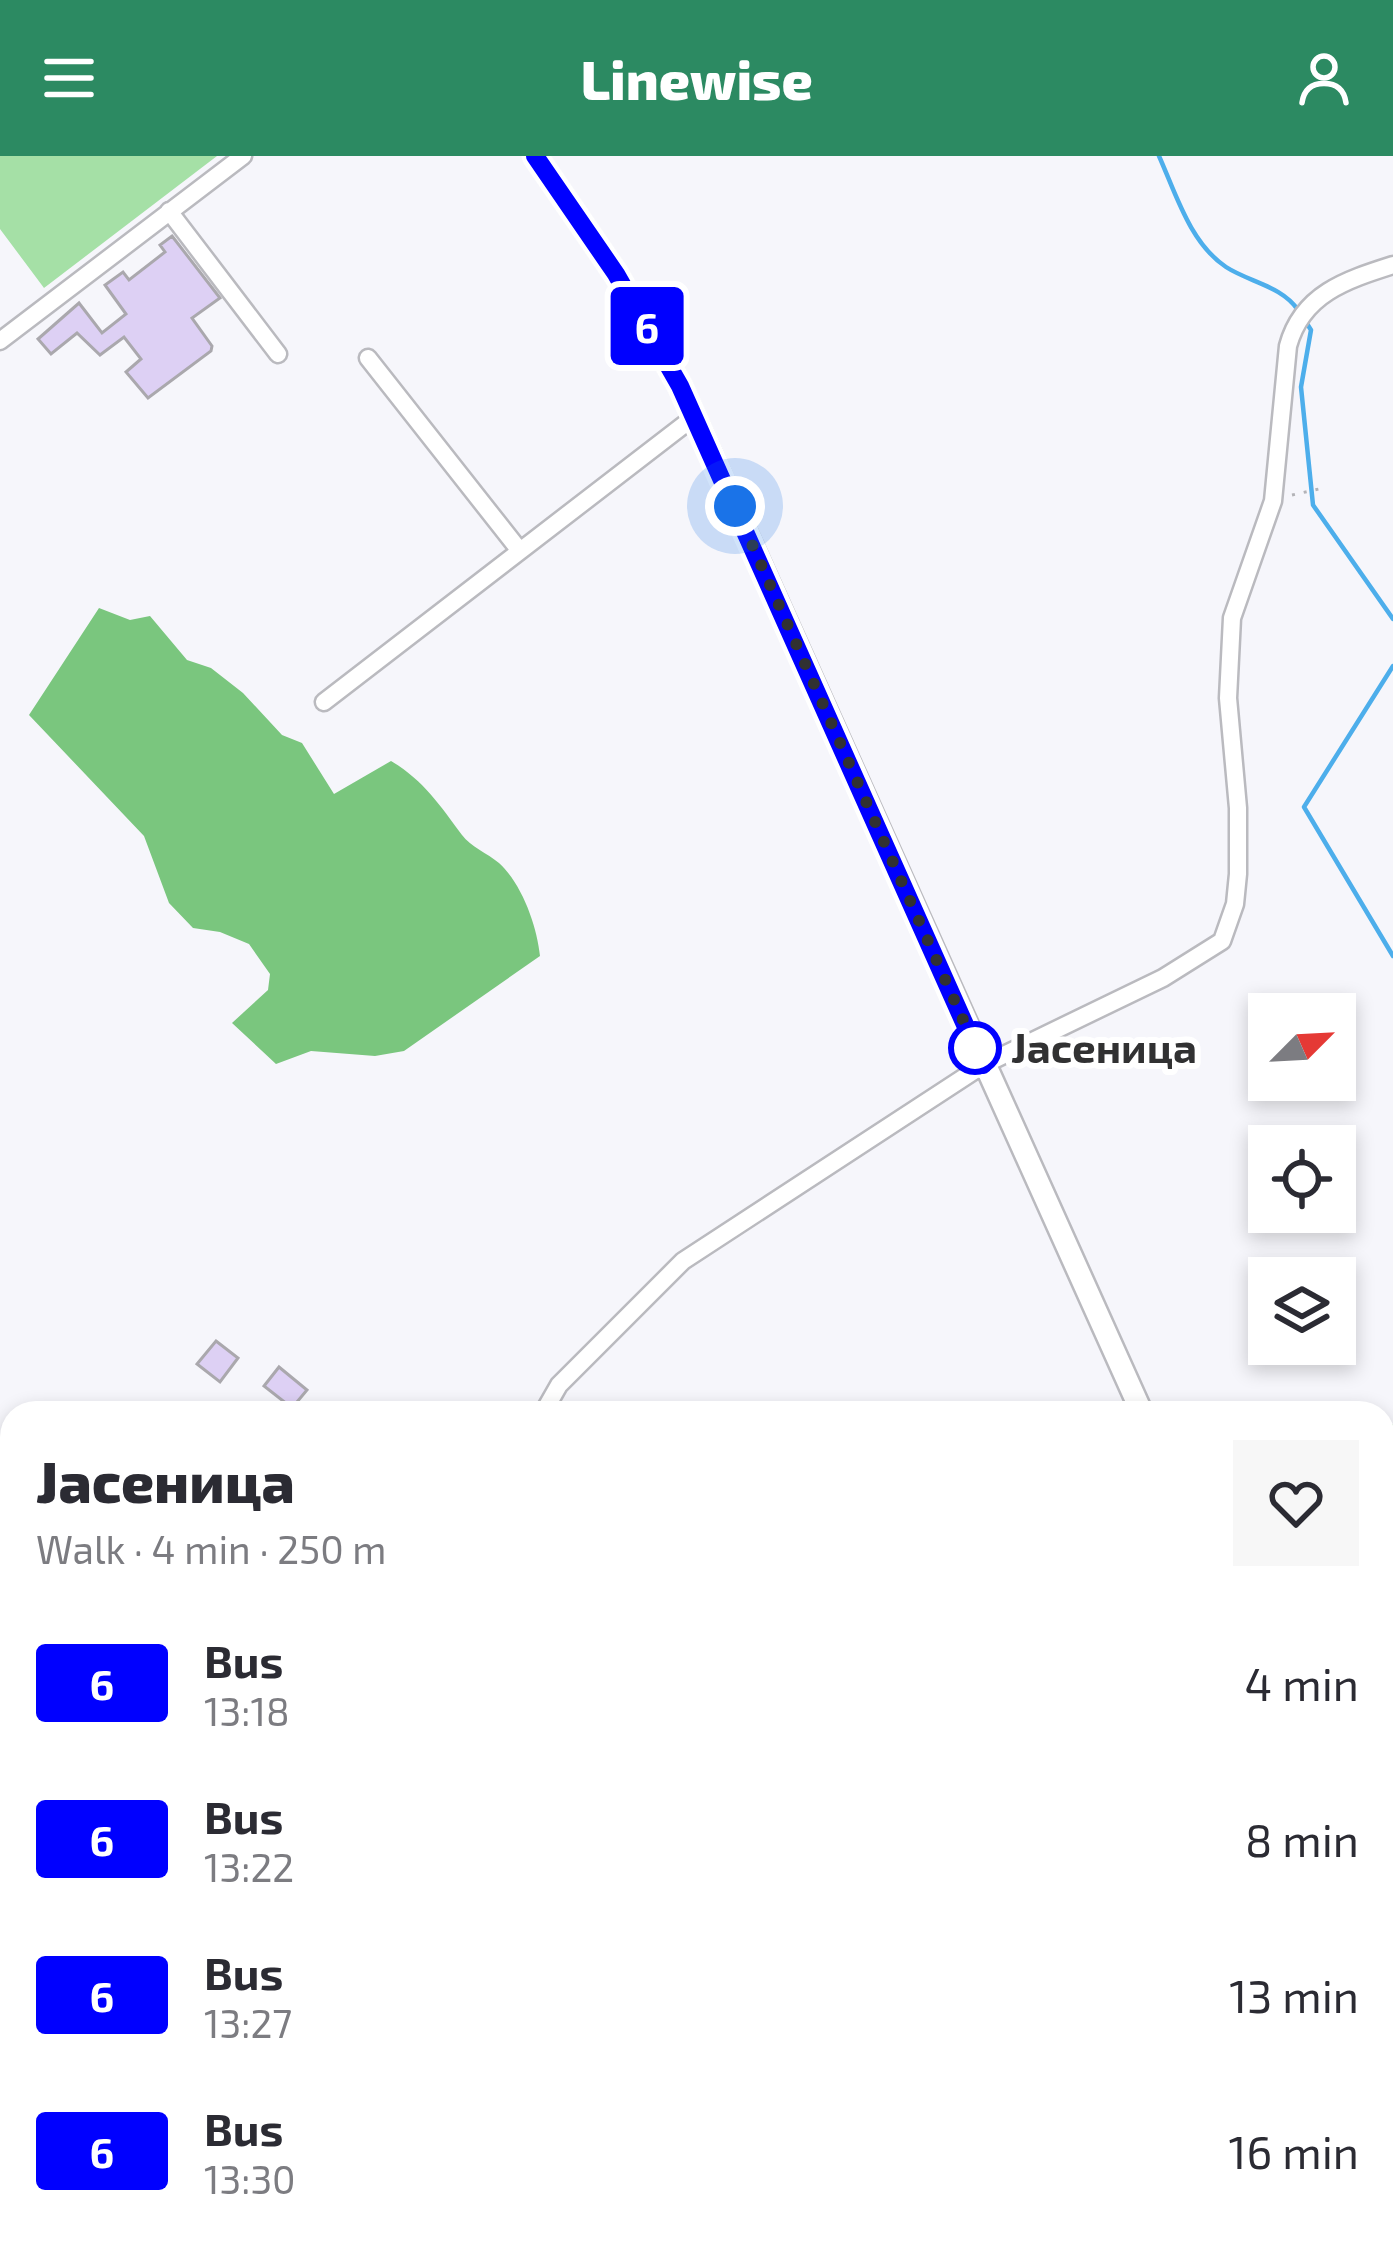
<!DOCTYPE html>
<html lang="en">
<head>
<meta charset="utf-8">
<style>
	:root { --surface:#fff; --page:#f7f7f7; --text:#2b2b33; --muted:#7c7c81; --accent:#2c8a62 }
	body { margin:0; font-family:"Exo 2",sans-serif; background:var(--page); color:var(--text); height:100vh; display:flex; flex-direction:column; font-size:45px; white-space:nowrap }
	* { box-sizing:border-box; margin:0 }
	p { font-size:39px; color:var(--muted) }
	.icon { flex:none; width:66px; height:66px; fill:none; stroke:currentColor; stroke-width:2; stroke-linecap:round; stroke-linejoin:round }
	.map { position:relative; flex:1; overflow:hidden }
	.details { position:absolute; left:0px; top:1245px; width:1395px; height:855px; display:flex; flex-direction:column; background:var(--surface); border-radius:36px 36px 0 0; box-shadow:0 6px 18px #0003 }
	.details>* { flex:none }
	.badge { padding:0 24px; border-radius:9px; font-size:42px; line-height:78px }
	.needle { width:78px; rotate:66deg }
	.buttons { position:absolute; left:1248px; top:837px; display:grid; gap:24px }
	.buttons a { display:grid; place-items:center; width:108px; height:108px; border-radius:0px; background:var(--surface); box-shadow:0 6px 18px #0003; font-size:60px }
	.you { position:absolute; width:60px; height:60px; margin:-30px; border:9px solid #fff; border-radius:50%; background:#1a73e8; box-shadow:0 0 0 18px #1a73e833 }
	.map>.badge { position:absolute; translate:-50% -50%; box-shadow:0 0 0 6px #fff }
	.round { display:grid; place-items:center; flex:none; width:126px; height:126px; border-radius:0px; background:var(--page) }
	.headline { display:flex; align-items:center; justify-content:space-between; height:204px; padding:0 36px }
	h1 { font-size:57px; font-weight:800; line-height:90px }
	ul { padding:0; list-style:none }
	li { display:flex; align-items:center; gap:36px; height:156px; padding:0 36px }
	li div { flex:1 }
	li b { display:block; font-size:45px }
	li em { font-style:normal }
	li .badge { min-width:132px; font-weight:700; text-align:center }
	header { display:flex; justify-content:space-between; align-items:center; height:156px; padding:0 36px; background:var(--accent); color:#fff; font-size:54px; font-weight:800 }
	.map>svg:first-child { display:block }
	.green { fill:#a5e0a6 }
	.forest { fill:#7ac67e }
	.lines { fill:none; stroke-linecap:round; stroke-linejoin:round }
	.stream { stroke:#4daeeb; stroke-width:4.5 }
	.building { fill:#ddd0f4; stroke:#aaa8ad; stroke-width:3 }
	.service-casing { stroke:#bababf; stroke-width:12 }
	.minor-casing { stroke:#bababf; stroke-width:21 }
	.tertiary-casing { stroke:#bababf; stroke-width:26 }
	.path { stroke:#b3b3b7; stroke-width:3; stroke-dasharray:3 9; stroke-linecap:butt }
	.service { stroke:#fff; stroke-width:8 }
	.minor { stroke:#fff; stroke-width:16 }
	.tertiary { stroke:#fff; stroke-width:21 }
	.line-casing { stroke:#fff; stroke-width:27 }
	.line { stroke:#00f; stroke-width:18 }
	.walk { stroke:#313132; stroke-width:12; stroke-dasharray:0 21.6 }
	.stop-dot { fill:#fff; stroke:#00f; stroke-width:6 }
	.labels { text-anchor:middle; stroke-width:12; stroke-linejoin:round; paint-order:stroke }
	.stop-label { font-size:42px; font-weight:bold; fill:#313132; stroke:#fff; text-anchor:start }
</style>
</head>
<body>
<header><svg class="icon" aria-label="menu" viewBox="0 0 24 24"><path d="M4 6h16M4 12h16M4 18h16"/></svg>Linewise<svg class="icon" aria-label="person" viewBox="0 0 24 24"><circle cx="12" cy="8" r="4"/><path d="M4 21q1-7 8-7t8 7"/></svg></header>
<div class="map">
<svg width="1393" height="2099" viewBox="0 0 1393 2099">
	<rect width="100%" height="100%" fill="#f6f6fb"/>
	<path class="green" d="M 0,0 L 217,0 L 44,132 L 0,73 Z
		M 1393,1268 L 1393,1714 L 1383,1703 L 1383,1275 Z"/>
	<path class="forest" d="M 99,452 L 130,464 L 150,460 L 187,504 L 211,512 L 243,537 L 282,579 L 302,587 L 334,638 L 391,605 C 423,624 440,649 462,679 C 471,691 487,697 499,707 C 522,728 537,770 540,800 L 404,895 L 375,900 L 311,895 L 276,908 L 232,867 L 268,834 L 270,818 L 249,788 L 220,776 L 193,772 L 169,747 L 144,680 L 29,559 Z"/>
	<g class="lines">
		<path class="stream" d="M 1159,0 C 1176,38 1190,87 1226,111 C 1249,126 1282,130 1298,154
			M 1304,163 L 1311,174 L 1301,231 L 1313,349 L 1393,463
			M 1393,510 L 1304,651 L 1393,800"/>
	</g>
	<path class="building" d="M 172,80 L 220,142 L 192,162 L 212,190 L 211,195 L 148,242 L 126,216 L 141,203 L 124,181 L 100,199 L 77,177 L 51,198 L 38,183 L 79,147 L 102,177 L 126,158 L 105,129 L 123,116 L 129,124 L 165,96 L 160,89 Z
		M 216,1185 L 238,1202 L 220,1226 L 197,1208 Z
		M 279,1211 L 307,1234 L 292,1252 L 264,1230 Z"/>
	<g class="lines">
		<g class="service-casing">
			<path id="service" d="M 353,2099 L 368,2088
				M 734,2099 L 746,2088
				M 860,2099 L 871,2088"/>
		</g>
		<g class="minor-casing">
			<path id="minor" d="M 169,55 L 278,198
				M 0,185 L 243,0
				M 368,202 L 520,395
				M 324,546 L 694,261
				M 543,1257 L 559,1229 L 683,1105 L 983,909 L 1163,822 L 1222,785 L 1235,748 L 1238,718 L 1238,652 L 1228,542 L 1232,462 L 1273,345 L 1288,190 C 1302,138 1346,124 1393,109
				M 0,1972 L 12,1985"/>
		</g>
		<g class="tertiary-casing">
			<path id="tertiary" d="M 535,0 L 616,118 L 680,230 L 1142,1257
				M 1383,1729 L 1393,1740
				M 0,1947 L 12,1936
				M 1383,2027 L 1393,2024
				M 949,2088 L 978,2099
				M 1200,2099 L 1222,2088"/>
		</g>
		<path class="path" d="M 1292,339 L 1319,333"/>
		<use href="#service" class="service"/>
		<use href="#minor" class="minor"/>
		<use href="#tertiary" class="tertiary"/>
	</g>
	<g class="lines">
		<g class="line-casing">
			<path id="line" d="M 535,0 L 616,118 L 680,230 L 983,909"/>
		</g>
		<use href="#line" class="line"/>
		<path class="walk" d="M 735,350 L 983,909 L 975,892"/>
	</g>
	<circle class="stop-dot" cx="975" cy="892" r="24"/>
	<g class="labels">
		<g class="stop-label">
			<text x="1011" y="907">Јасеница</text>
		</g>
	</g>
</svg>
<div class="buttons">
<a><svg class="needle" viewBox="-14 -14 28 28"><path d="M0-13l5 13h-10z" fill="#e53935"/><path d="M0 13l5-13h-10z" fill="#7c7c81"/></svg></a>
<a><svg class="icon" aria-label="locate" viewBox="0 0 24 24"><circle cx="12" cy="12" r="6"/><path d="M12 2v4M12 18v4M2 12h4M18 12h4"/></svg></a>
<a><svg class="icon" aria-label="layers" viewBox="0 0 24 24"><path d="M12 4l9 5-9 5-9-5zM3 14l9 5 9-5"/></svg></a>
</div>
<div class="you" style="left:735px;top:350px"></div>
<b class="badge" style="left:647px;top:170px;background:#00f;color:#fff">6</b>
<section class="details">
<div class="headline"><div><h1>Јасеница</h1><p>Walk · 4 min · 250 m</p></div><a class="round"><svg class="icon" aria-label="heart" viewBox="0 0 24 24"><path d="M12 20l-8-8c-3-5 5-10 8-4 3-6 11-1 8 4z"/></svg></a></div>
<ul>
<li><span class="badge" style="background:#00f;color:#fff">6</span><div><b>Bus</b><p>13:18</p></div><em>4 min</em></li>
<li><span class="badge" style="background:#00f;color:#fff">6</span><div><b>Bus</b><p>13:22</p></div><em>8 min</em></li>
<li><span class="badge" style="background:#00f;color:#fff">6</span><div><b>Bus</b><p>13:27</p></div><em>13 min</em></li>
<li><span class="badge" style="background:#00f;color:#fff">6</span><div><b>Bus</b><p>13:30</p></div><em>16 min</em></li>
</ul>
</section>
</div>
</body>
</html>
